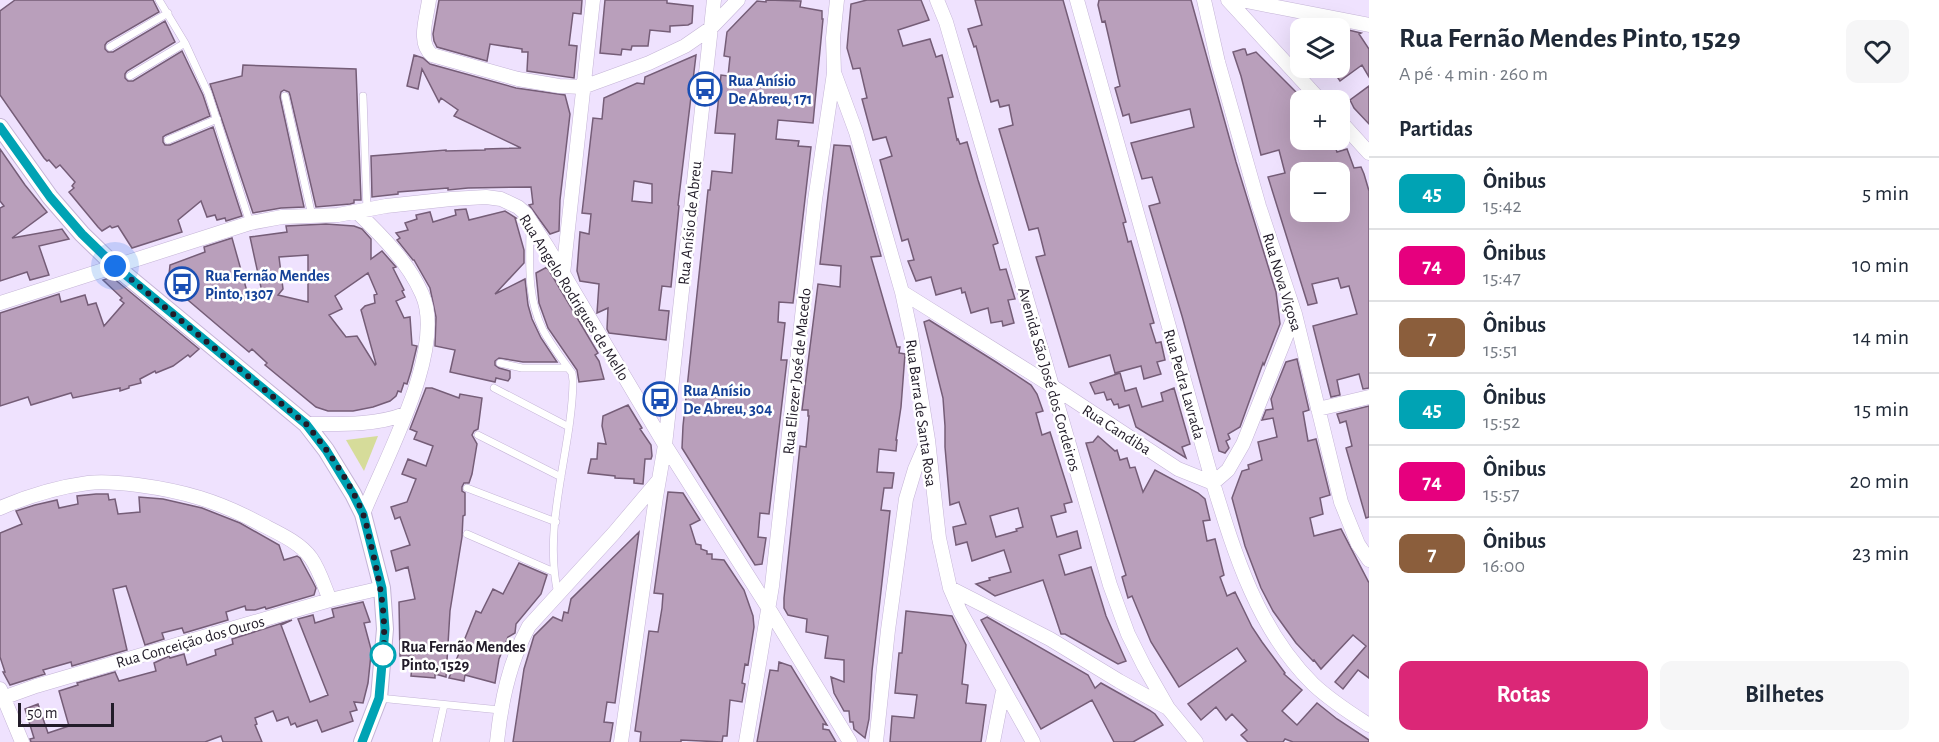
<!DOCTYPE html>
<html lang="pt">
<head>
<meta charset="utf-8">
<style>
	:root { --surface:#fff; --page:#f6f6f7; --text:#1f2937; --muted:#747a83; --line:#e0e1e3; --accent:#db2777 }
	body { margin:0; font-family:"Alegreya Sans",sans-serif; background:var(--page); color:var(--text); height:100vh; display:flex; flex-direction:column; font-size:22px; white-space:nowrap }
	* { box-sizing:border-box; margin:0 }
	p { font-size:20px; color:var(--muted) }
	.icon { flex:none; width:33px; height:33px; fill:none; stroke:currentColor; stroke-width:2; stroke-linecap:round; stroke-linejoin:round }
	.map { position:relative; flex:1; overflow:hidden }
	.sheet { display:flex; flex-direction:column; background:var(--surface); width:570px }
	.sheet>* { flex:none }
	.badge { padding:0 12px; border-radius:9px; font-size:21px; line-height:39px }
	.buttons { position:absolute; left:1290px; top:18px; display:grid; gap:12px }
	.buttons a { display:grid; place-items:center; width:60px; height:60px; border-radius:12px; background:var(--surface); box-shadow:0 6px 24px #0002; font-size:30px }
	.scale { position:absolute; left:18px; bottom:15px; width:96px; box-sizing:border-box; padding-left:6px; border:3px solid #221c29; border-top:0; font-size:16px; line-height:21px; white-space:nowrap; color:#221c29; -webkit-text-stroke:4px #fff; paint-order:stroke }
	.you { position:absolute; width:30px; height:30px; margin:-15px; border:4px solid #fff; border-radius:50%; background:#1a73e8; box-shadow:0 0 0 9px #1a73e833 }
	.map>.badge { position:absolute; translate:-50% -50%; box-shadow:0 0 0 3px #fff }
	h2 { padding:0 30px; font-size:22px; line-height:54px }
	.round { display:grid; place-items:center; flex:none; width:63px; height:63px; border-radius:12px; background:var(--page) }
	.summary { display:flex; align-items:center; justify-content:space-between; height:102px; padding:0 30px }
	h1 { font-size:28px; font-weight:600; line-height:45px }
	.action { display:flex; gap:12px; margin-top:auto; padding:12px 30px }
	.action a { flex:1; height:69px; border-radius:12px; background:var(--accent); color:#fff; font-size:24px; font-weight:600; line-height:69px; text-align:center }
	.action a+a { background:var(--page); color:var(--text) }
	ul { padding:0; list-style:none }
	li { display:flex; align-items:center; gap:18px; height:72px; padding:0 30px; border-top:2px solid var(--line) }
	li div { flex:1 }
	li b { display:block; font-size:22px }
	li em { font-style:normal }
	li .badge { min-width:66px; font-weight:700; text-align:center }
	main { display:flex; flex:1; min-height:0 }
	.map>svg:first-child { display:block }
	.green { fill:#d6dc9a }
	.building { fill:#b99fbb; stroke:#755d77; stroke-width:1.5; fill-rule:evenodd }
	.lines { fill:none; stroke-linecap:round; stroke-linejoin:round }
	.service-casing { stroke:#c4b4d6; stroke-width:8 }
	.minor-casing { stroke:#c4b4d6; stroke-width:15 }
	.tertiary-casing { stroke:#c4b4d6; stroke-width:18 }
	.service { stroke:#fff; stroke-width:7 }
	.minor { stroke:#fff; stroke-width:14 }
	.tertiary { stroke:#fff; stroke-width:16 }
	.line-casing { stroke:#fff; stroke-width:14 }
	.line { stroke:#00a3b4; stroke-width:9 }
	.walk { stroke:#221c29; stroke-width:6; stroke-dasharray:0 10.8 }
	.stop-dot { fill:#fff; stroke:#00a3b4; stroke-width:3 }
	.labels { text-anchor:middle; stroke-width:5; stroke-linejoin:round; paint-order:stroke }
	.transit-label { font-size:16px; font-weight:bold; fill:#164399; stroke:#fff; text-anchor:start }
	.street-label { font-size:16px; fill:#221c29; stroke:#fff }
	.stop-label { font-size:16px; font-weight:bold; fill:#221c29; stroke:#fff; text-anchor:start }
</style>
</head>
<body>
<main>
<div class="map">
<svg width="1369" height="742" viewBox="0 0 1369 742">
	<rect width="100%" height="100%" fill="#efe2fe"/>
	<path class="green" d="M 378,436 L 364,471 L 346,440 Z"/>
	<path class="building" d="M 15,0 L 153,0 L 159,12 L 107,42 L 105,45 L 105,49 L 108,52 L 113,52 L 165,21 L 175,42 L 127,71 L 125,74 L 125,78 L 128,81 L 133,81 L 182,51 L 203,95 L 210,116 L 166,135 L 163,137 L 163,142 L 165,145 L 170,145 L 213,127 L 242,216 L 226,221 L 225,218 L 217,220 L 215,215 L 207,217 L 201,201 L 178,220 L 182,232 L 132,248 L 118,226 L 112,228 L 110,226 L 102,231 L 98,227 L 69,192 L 74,188 L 72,186 L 75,182 L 60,165 L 56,168 L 49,160 L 47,161 L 44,158 L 0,95 L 0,11 Z
		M 439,0 L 582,0 L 581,14 L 573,13 L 569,45 L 577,46 L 574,78 L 527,71 L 528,52 L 522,52 L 522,49 L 490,44 L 487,61 L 437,47 L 434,41 L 433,34 Z
		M 605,0 L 667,0 L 667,3 L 693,6 L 692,23 L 688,25 L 670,26 L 670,32 L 650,30 L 648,46 L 632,46 L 631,50 L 622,49 L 621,55 L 600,53 Z
		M 766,0 L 801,1 L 800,7 L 822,11 L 822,19 L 823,19 L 813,123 L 778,120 L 776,139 L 799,141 L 798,146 L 811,147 L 793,303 L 779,302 L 778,322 L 785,323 L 781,360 L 787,360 L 769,514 L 760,513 L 758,537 L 766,538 L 763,558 L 762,564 L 755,565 L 682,448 L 683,426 L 708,190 L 710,190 L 712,171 L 732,173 L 735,134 L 715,133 L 721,75 L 728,76 L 730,57 L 724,56 L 727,32 L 757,1 L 766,2 Z
		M 867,0 L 921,0 L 929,20 L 898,30 L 903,46 L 930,39 L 936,57 L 942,55 L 953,97 L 948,98 L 957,140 L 958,139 L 960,144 L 967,142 L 978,180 L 998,243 L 993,245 L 1000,270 L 1006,269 L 1015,299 L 1008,300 L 1014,323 L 1003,326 L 1002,321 L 991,323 L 988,308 L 971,313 L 965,292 L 962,293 L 961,288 L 936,295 L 931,277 L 916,281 L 908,261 L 914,260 L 908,239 L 902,241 L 880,160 L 892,156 L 886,137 L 873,140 L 862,99 L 867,98 L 860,68 L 853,69 L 847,48 L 851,4 Z
		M 975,0 L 1063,0 L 1126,222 L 1123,223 L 1128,242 L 1131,241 L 1154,323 L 1150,324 L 1156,343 L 1161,342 L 1165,360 L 1157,362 L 1161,374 L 1144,379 L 1141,366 L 1115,373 L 1110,355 L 1069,367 L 1036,257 L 1045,255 L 1040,235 L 1038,228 L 1029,230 L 999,129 L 1013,125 L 1009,105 L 1000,107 L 998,100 L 991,102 L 976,46 L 974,47 L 968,29 L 982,25 Z
		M 1099,0 L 1191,0 L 1236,162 L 1276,292 L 1280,324 L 1264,365 L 1263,363 L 1240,427 L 1228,434 L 1230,439 L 1226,441 L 1229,448 L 1225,453 L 1219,451 L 1182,316 L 1149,206 L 1160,203 L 1152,177 L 1142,179 L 1131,143 L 1194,127 L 1190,109 L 1131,123 L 1129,114 L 1123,116 L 1115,88 L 1120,86 L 1105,21 L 1102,22 L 1098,5 Z
		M 1340,28 L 1361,33 L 1359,34 L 1369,49 L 1369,77 L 1362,65 L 1340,81 L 1331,68 L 1340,68 Z
		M 1243,49 L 1245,49 L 1247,55 L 1256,52 L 1300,96 L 1300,140 L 1312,140 L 1313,141 L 1333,140 L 1337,152 L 1347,149 L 1354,168 L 1361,167 L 1364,174 L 1369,191 L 1369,388 L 1363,389 L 1359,374 L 1337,380 L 1340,395 L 1331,397 L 1313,326 L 1357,314 L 1349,286 L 1341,288 L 1338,278 L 1312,284 L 1317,303 L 1308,305 L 1268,177 L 1285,173 L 1279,150 L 1261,155 L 1241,76 L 1233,52 ZM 1300,172 L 1340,172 L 1340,212 L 1300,212 Z
		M 414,55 L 423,58 L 430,64 L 516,88 L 565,95 L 570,114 L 560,200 L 559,231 L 550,234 L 529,205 L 533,204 L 531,187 L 468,188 L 448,190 L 448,188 L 398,192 L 398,194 L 372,197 L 371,156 L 446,150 L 446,151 L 485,150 L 485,149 L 521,148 L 454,116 L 458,110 L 441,98 L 439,102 L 422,69 L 418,89 L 407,86 Z
		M 696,55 L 678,205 L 679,206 L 671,287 L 662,286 L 659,310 L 669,311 L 666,340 L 609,333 L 607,329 L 608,308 L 597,313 L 599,284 L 580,281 L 577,271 L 580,232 L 589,234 L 591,214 L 582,213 L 593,118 L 602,119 L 604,98 L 637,83 L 644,84 L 645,77 ZM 634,181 L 652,184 L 652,203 L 632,201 Z
		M 243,65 L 356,69 L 361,200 L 354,200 L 354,203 L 350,204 L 316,207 L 290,95 L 289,92 L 284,90 L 281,92 L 280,97 L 304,207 L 281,208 L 253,213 L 210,84 L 242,76 Z
		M 1369,86 L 1369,124 L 1354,108 L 1350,100 Z
		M 834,145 L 850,146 L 881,256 L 871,257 L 897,347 L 900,347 L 899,353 L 905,354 L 901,407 L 896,440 L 897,440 L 896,451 L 879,449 L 877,472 L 894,473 L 892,488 L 884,488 L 881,510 L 890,511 L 872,671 L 869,719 L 865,738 L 854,729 L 853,722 L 850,722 L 849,711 L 844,711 L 834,693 L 831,677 L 844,682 L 844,660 L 825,658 L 828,636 L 806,632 L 807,619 L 788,615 L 784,608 L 784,598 L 800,446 L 806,447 L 809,416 L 808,416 L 808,410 L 802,410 L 818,284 L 840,287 L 841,266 L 820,264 Z
		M 0,149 L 25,185 L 47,212 L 12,238 L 62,229 L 69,239 L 39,246 L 49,275 L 30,280 L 27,272 L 0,281 L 0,208 L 4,206 L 0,201 Z
		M 466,209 L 469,220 L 505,211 L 516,218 L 515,218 L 524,250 L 524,263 L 495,294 L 525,279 L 528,305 L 532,319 L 541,338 L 557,362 L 523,362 L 499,358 L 495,361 L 495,365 L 499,368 L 510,371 L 510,378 L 508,381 L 496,378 L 495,382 L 450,372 L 455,350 L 435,346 L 436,317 L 430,288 L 414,260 L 413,260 L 397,240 L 400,238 L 396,233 L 408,230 L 405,223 L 417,219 L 416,215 L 430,212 L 433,222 L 456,215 L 455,210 Z
		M 326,224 L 354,226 L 362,229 L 371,239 L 371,259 L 382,251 L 396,267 L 393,268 L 404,290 L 402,291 L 405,297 L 396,301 L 404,318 L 410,317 L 412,345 L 417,346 L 411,371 L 407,384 L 404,383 L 401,392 L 398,391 L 396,396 L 390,401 L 373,407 L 353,411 L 328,411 L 316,407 L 265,365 L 267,363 L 252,349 L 249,352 L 182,295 L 187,290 L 169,275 L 170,265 L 205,252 L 204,247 L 232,238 L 248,295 L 262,292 L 250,237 L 287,232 L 286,226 ZM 308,255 L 308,302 L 278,295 L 283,289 L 279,257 ZM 368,273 L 377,294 L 374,295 L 375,303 L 365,306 L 361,310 L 376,364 L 375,365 L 357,336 L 346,337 L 329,315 L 342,309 L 335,296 Z
		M 547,267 L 598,353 L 595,355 L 599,361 L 604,379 L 579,382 L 577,370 L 548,328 L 539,303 L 536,273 Z
		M 112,277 L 199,349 L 190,357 L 188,355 L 173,366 L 156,373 L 155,371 L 140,379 L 141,383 L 129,386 L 129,388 L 120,391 L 120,388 L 73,398 L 71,393 L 31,405 L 28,397 L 0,406 L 0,313 L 59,294 L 61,302 L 85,295 L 88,305 L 96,303 L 104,326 L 124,303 L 120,300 L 122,298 L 103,280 Z
		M 929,320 L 996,362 L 1031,385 L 1037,394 L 1043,411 L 1036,413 L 1042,435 L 1050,432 L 1072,502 L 1064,504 L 1066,512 L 1051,516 L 1057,537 L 1077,531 L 1081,548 L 1059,555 L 1065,575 L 1091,567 L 1106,616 L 1126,661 L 1118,664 L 1065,634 L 1061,634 L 1043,580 L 995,596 L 976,584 L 990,580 L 989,578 L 1011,572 L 1004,550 L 972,561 L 967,542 L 956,545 L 953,527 L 966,524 L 959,502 L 950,505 L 945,447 L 945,426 L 943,398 L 924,322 ZM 1018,508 L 1023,527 L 1016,529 L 1017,531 L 996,537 L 990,516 Z
		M 1297,359 L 1309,410 L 1303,412 L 1308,441 L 1316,439 L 1330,495 L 1320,498 L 1323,514 L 1310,518 L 1314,536 L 1341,529 L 1369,583 L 1369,678 L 1358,670 L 1343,689 L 1335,682 L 1366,646 L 1353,635 L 1321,669 L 1314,660 L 1313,661 L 1296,643 L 1273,611 L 1261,588 L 1245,546 L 1232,498 L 1242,471 L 1249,469 L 1248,465 L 1262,460 L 1258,442 L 1277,437 L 1273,418 L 1262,420 L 1266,410 L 1273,409 L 1271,399 L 1286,362 Z
		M 1120,373 L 1125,391 L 1136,388 L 1142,407 L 1163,401 L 1161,393 L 1174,388 L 1190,444 L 1182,447 L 1186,458 L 1136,427 L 1129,405 L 1119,408 L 1118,404 L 1114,405 L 1111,399 L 1107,400 L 1104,392 L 1095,394 L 1090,383 Z
		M 426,388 L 432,388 L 459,398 L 460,394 L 482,398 L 478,429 L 474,431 L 472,435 L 477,444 L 472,474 L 469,483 L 464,483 L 462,487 L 462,491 L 465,493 L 465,515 L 463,516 L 462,537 L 450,611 L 446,677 L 435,674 L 435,678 L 411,676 L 413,656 L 400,656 L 399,602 L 415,599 L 408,567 L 396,571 L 391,551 L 410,545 L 400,517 L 395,519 L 391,507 L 407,502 L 416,479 L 402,474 L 408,459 L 426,466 L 433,446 L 414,439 L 417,432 L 410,429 Z
		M 628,405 L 642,428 L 640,429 L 651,445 L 652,456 L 651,459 L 645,459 L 643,484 L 634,483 L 634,479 L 615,478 L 615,476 L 588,473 L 591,459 L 597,459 L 598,443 L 606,444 L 602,426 L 603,416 Z
		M 1369,406 L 1369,517 L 1366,518 L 1346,448 L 1352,446 L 1346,421 L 1340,423 L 1337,414 Z
		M 1098,436 L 1115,451 L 1117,450 L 1120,460 L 1127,458 L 1130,468 L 1135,467 L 1143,492 L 1155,470 L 1198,493 L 1205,499 L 1210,520 L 1203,521 L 1207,541 L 1215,539 L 1224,575 L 1220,577 L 1227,596 L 1235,592 L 1252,627 L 1262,642 L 1285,673 L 1284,674 L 1302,690 L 1282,711 L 1297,725 L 1317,703 L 1337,719 L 1369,740 L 1369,742 L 1293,742 L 1285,739 L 1283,742 L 1248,742 L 1241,735 L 1247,730 L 1232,714 L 1226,720 L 1216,707 L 1201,720 L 1188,704 L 1246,661 L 1237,648 L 1179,687 L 1151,642 L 1132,596 L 1128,598 L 1122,577 L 1126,575 L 1086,443 L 1093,442 Z
		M 668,492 L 683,493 L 700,520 L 690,525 L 696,544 L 701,545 L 701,549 L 707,551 L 707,554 L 712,554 L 712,559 L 724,560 L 744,590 L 753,616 L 754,627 L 748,665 L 745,664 L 742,683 L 745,684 L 742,702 L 730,700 L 727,736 L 723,736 L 722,742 L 681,740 L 681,742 L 640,742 L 641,732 L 635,731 L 649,631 L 658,632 L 662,608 L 663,594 L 654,593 Z
		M 96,494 L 108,494 L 109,500 L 115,499 L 118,514 L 140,512 L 139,497 L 163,499 L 202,508 L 240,523 L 279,545 L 284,560 L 297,556 L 300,558 L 313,582 L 316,588 L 314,595 L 266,609 L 265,607 L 255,610 L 246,610 L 245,606 L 226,612 L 228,620 L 184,633 L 182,628 L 162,633 L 164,639 L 145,645 L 126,586 L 113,589 L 127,650 L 72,666 L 71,662 L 43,670 L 45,674 L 10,685 L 3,672 L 5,672 L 0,657 L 0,533 L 22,524 L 16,511 L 35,505 L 57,500 L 59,508 L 78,504 L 77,496 Z
		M 639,532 L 615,703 L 607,702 L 604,722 L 613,723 L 610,742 L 513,742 L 524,669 L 534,636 L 553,617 L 562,621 L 564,612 L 568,613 L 571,599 Z
		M 519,563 L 547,575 L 541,594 L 516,624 L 515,633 L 508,637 L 499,659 L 495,683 L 465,675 L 464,681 L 449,678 L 476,611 L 481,613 L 493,589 L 503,594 Z
		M 363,602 L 370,622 L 364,623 L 371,649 L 371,654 L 368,683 L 363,703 L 354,702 L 357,710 L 350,712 L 353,721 L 322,732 L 317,720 L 297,727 L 295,723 L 291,725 L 288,717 L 277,721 L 273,711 L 255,718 L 257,724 L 255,725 L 262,742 L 223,742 L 221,736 L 205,742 L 31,742 L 30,739 L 34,738 L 25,709 L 38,704 L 48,733 L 69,726 L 59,691 L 78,685 L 77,683 L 115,672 L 119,681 L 156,671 L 154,663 L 169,656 L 170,658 L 184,654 L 187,665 L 216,655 L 215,650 L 233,644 L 232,639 L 292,620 L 281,625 L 310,702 L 328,695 L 298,619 L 313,615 L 315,623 L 334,617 L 332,609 Z
		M 906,611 L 952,616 L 966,645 L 962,684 L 968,685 L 966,703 L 986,705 L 981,742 L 890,742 L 892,716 L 914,718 L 917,695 L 895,693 L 899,653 L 902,653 Z
		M 987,617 L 1088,675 L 1095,688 L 1101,683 L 1149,710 L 1155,714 L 1163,725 L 1133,742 L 1114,742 L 1092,700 L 1041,729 L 981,620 Z
		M 779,662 L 791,666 L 827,725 L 823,724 L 823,729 L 829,730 L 836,742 L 757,742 L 770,670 L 778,671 Z"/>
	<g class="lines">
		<g class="service-casing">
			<path id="service" d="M 159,0 L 185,43 L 208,93 L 250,223
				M 110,47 L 168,13
				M 130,76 L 185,43
				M 285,96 L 312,216
				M 363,96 L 367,211
				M 168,140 L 217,119
				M 530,223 C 530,260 526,296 543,330 C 551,345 562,359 572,373 L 573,381 C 572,451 542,524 558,594
				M 500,363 L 522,368 L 568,368
				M 494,388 L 569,427
				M 478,435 L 561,477
				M 467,488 L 556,522
				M 467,534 L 554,572
				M 379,698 L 500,710
				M 436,742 L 444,705"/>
		</g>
		<g class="minor-casing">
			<path id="minor" d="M 429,0 C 427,17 417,43 432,55 L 518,79 L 559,86 L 583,87 L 649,63 L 685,46 L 711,28 L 738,0
				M 937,0 L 946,22 L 1110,585 L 1128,634 L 1144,666 L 1168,708 L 1196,742
				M 1077,0 L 1213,483 C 1235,555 1258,630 1313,684 C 1330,700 1350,713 1369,725
				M 1204,0 L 1218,62 L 1259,206 L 1295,314 L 1341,502 L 1358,544 L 1369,560
				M 1228,0 L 1320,100
				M 1241,0 L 1369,25
				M 835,75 L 856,132 L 902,292 L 911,334 L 928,440 L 939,538 L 950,588 L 960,611 L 1033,742
				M 1340,121 L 1369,153
				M 357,212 C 382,236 408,262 422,294 C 447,348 384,461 363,514
				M 563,274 L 593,0
				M 902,292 L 1052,386 L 1178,469 L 1213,483 L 1228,470 L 1243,444 L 1295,314
				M 0,303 L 250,223 L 282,217 L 338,215 L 386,206 L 451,199 L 486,197 L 501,199 L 518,207 L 526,214 L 548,248 L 665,445 L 769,609 L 850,742
				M 1318,409 L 1369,397
				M 306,424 C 339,424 374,426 405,414
				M 0,508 C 28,496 58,487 88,483 C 104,481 122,483 138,485 C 183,491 218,501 259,523 C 276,532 300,542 311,558 C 320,571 324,586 330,600
				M 950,588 L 1050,639 L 1119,681 L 1166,707
				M 0,689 L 22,742
				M 0,699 L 36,686 L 330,600 L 382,588
				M 497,742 C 501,701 509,662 529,626 L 614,533 L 658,481
				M 621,742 L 656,497 L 665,445 L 714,0
				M 746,742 L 772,586 L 815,200 L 834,73 L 833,38 L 837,0
				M 876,742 L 888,630 L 906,499 L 915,469 L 927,441
				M 993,742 L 1003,691"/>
		</g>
		<g class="tertiary-casing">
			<path id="tertiary" d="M 0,127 L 50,197 L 82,234 L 115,266 L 306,424 L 326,450 L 353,494 L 363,514 L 382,588 L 385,629 L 379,698 L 362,742"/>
		</g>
		<use href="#service" class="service"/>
		<use href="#minor" class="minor"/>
		<use href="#tertiary" class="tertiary"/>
	</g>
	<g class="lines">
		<g class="line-casing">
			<path id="line" d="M 0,127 L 50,197 L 82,234 L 115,266 L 306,424 L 326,450 L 353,494 L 363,514 L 382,588 L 385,629 L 379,698 L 362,742"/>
		</g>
		<use href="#line" class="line"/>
		<path class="walk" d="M 115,266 L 306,424 C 326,447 352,485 363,514 C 367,523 368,535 371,545 C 380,583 387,616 383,655"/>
	</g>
	<defs>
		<g id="bus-ring" transform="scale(1.725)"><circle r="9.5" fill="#fff" stroke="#1a4fb4" stroke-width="1.5"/><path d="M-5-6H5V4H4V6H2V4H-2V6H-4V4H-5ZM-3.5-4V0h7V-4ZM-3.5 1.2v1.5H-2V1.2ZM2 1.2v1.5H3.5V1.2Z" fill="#1a4fb4"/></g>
	</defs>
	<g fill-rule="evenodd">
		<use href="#bus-ring" x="705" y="89"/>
		<use href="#bus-ring" x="182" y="284"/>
		<use href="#bus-ring" x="660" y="399"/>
	</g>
	<circle class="stop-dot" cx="383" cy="655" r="12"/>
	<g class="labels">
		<g class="transit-label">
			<text x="728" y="86">Rua Anísio<tspan x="728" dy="18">De Abreu, 171</tspan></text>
			<text x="205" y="281">Rua Fernão Mendes<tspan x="205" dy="18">Pinto, 1307</tspan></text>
			<text x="683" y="396">Rua Anísio<tspan x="683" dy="18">De Abreu, 304</tspan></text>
		</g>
		<g class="street-label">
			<text transform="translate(689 223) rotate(-84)" y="6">Rua Anísio de Abreu</text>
			<text transform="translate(1283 282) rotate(73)" y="6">Rua Nova Viçosa</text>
			<text transform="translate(575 297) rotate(58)" y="6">Rua Angelo Rodrigues de Mello</text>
			<text transform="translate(796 371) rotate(-84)" y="6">Rua Eliezer José de Macedo</text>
			<text transform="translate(1050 379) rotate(74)" y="6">Avenida São José dos Cordeiros</text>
			<text transform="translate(1185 384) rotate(74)" y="6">Rua Pedra Lavrada</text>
			<text transform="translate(922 413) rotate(82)" y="6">Rua Barra de Santa Rosa</text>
			<text transform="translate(1117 429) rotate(33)" y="6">Rua Candiba</text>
			<text transform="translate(190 641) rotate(-16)" y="6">Rua Conceição dos Ouros</text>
		</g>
		<g class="stop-label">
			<text x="401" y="652">Rua Fernão Mendes<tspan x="401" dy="18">Pinto, 1529</tspan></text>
		</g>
	</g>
</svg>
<div class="buttons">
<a><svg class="icon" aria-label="layers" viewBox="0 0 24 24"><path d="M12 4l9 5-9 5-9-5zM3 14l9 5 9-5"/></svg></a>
<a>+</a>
<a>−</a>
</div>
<div class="scale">50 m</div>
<div class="you" style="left:115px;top:266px"></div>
</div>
<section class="sheet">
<div class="summary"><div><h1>Rua Fernão Mendes Pinto, 1529</h1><p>A pé · 4 min · 260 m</p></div><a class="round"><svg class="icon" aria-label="heart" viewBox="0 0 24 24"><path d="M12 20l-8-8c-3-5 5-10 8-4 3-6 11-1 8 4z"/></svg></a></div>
<h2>Partidas</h2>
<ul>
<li><span class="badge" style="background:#00a3b4;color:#fff">45</span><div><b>Ônibus</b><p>15:42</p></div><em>5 min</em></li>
<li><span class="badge" style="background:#e6007e;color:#fff">74</span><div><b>Ônibus</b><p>15:47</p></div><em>10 min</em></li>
<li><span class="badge" style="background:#8b5e3c;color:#fff">7</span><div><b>Ônibus</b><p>15:51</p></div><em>14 min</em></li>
<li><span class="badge" style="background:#00a3b4;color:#fff">45</span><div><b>Ônibus</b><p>15:52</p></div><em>15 min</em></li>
<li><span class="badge" style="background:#e6007e;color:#fff">74</span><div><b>Ônibus</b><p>15:57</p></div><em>20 min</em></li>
<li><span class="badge" style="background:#8b5e3c;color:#fff">7</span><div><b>Ônibus</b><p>16:00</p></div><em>23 min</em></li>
</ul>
<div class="action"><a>Rotas</a><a>Bilhetes</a></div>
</section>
</main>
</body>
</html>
